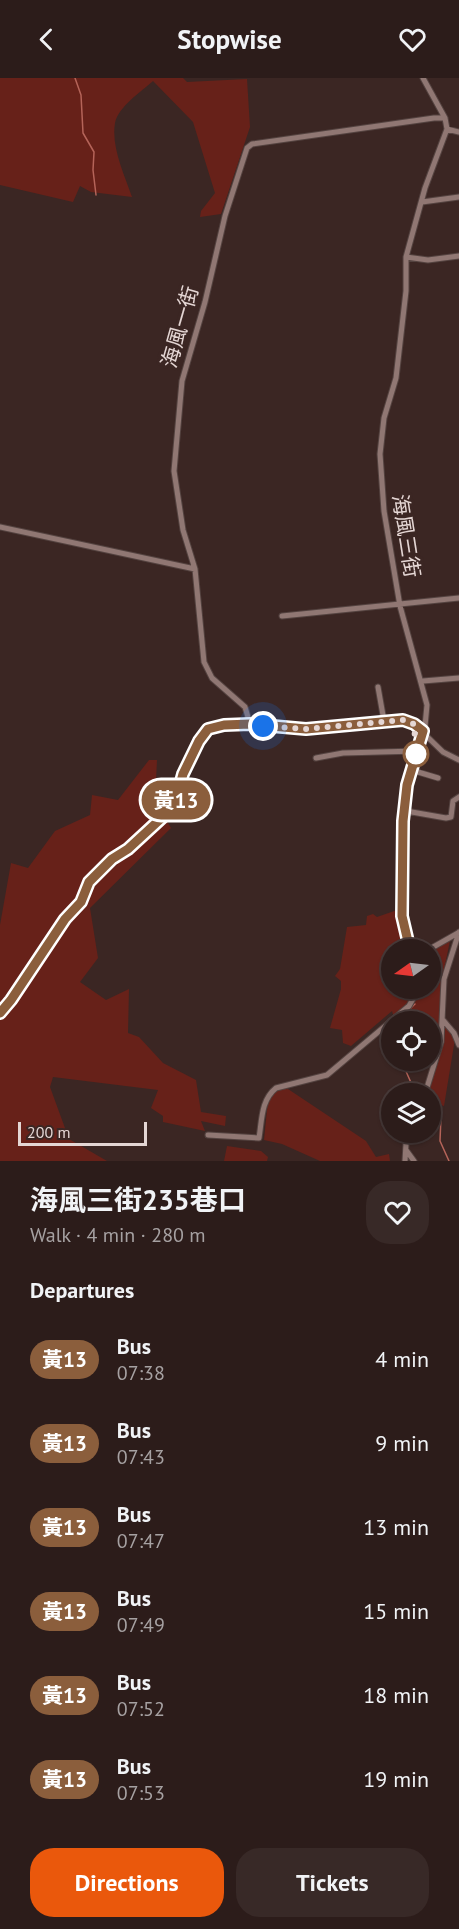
<!DOCTYPE html>
<html lang="en">
<head>
<meta charset="utf-8">
<style>
	:root { --surface:#2c1c1a; --page:#382927; --text:#f1f3f6; --muted:#a6a1a2; --line:#483a39; --accent:#ea580c }
	body { margin:0; font-family:"PT Sans","Noto Sans TC",sans-serif; background:var(--page); color:var(--text); height:100vh; display:flex; flex-direction:column; font-size:22px; white-space:nowrap }
	* { box-sizing:border-box; margin:0 }
	p { font-size:20px; color:var(--muted) }
	.icon { flex:none; width:33px; height:33px; fill:none; stroke:currentColor; stroke-width:2; stroke-linecap:round; stroke-linejoin:round }
	.map { position:relative; height:1083px; overflow:hidden }
	.drawer { display:flex; flex-direction:column; background:var(--surface); flex:1 }
	.drawer>* { flex:none }
	.badge { padding:0 12px; border-radius:20px; font-size:21px; line-height:39px }
	.needle { width:39px; rotate:256deg }
	.buttons { position:absolute; left:381px; top:861px; display:grid; gap:12px }
	.buttons a { display:grid; place-items:center; width:60px; height:60px; border-radius:50%; background:var(--surface); box-shadow:0 2px 4px #0004,0 0 0 2px var(--line); font-size:30px }
	.scale { position:absolute; left:18px; bottom:15px; width:129px; box-sizing:border-box; padding-left:6px; border:3px solid #e4d6d4; border-top:0; font-size:16px; line-height:21px; white-space:nowrap; color:#e4d6d4; -webkit-text-stroke:4px #3b2623; paint-order:stroke }
	.you { position:absolute; width:30px; height:30px; margin:-15px; border:4px solid #fff; border-radius:50%; background:#1a73e8; box-shadow:0 0 0 9px #1a73e833 }
	.map>.badge { position:absolute; translate:-50% -50%; box-shadow:0 0 0 3px #fff }
	h2 { padding:0 30px; font-size:22px; line-height:54px }
	.round { display:grid; place-items:center; flex:none; width:63px; height:63px; border-radius:24px; background:var(--page) }
	.headline { display:flex; align-items:center; justify-content:space-between; height:102px; padding:0 30px }
	h1 { font-size:28px; font-weight:700; line-height:45px }
	.primary-button { display:flex; gap:12px; margin-top:auto; padding:12px 30px }
	.primary-button a { flex:1; height:69px; border-radius:24px; background:var(--accent); color:#fff; font-size:24px; font-weight:700; line-height:69px; text-align:center }
	.primary-button a+a { background:var(--page); color:var(--text) }
	ul { padding:0; list-style:none }
	li { display:flex; align-items:center; gap:18px; height:84px; padding:0 30px }
	li div { flex:1 }
	li b { display:block; font-size:22px }
	li em { font-style:normal }
	li .badge { min-width:66px; font-weight:700; text-align:center }
	header { display:flex; justify-content:space-between; align-items:center; height:78px; padding:0 30px; background:var(--surface); font-size:27px; font-weight:700 }
	.map>svg:first-child { display:block }
	.green { fill:#672119 }
	.lines { fill:none; stroke-linecap:round; stroke-linejoin:round }
	.stream { stroke:#b56459; stroke-width:1.5 }
	.minor-casing { stroke:#544340; stroke-width:7 }
	.minor { stroke:#907773; stroke-width:5 }
	.line-casing { stroke:#fff; stroke-width:14 }
	.line { stroke:#8b5e3c; stroke-width:9 }
	.walk { stroke:#e4d6d4; stroke-width:6; stroke-dasharray:0 10.8 }
	.stop-dot { fill:#fff; stroke:#8b5e3c; stroke-width:3 }
	.labels { text-anchor:middle; stroke-width:6; stroke-linejoin:round; paint-order:stroke }
	.street-label { font-size:21px; fill:#e4d6d4; stroke:#3b2623 }
</style>
</head>
<body>
<header><svg class="icon" aria-label="back" viewBox="0 0 24 24"><path d="M15 5l-7 7 7 7"/></svg>Stopwise<svg class="icon" aria-label="heart" viewBox="0 0 24 24"><path d="M12 20l-8-8c-3-5 5-10 8-4 3-6 11-1 8 4z"/></svg></header>
<div class="map">
<svg width="459" height="1083" viewBox="0 0 459 1083">
	<rect width="100%" height="100%" fill="#3b2623"/>
	<path class="green" d="M 0,0 L 183,0 L 187,4 L 247,1 L 250,49 L 221,136 L 200,139 L 201,133 L 215,115 L 193,44 L 153,3 C 142,13 118,29 115,45 C 111,69 124,96 132,119 L 91,114 L 80,108 L 73,124 L 0,107 Z
		M 149,682 L 157,682 L 155,723 L 171,750 L 90,830 L 98,880 L 80,904 L 106,922 L 129,911 L 128,955 L 139,959 L 163,985 L 196,1002 L 201,1034 L 226,1038 L 225,1048 L 201,1043 L 205,1053 L 163,1044 L 163,1038 L 151,1030 L 158,1012 L 53,999 L 50,1009 L 69,1061 L 107,1083 L 0,1083 L 0,847 L 11,785 L 28,790 L 55,753 L 90,737 L 92,717 L 118,722 Z
		M 400,831 L 407,871 L 392,872 L 392,910 L 430,910 L 430,872 L 423,871 L 451,858 L 442,901 L 441,935 L 451,948 L 455,961 L 444,1028 L 431,1024 L 430,1016 L 427,1015 L 441,971 L 437,963 L 431,965 L 430,944 L 395,943 L 392,933 L 351,968 L 343,965 L 342,952 L 330,950 L 341,911 L 341,903 L 335,898 L 340,891 L 347,849 L 366,847 L 367,838 L 373,836 L 377,839 Z
		M 285,1009 L 366,1063 L 376,1079 L 389,1076 L 390,1083 L 320,1083 L 282,1066 L 264,1062 L 268,1022 L 275,1014 Z
		M 227,1068 L 261,1073 L 268,1079 L 267,1083 L 224,1083 Z"/>
	<g class="lines">
		<path class="stream" d="M 75,0 L 81,17 L 83,55 L 94,74 L 93,92 L 96,117
			M 396,944 L 415,926
			M 392,965 L 392,970
			M 401,982 L 416,1016
			M 430,1032 L 441,1038 L 440,1063 L 449,1083"/>
		<g class="minor-casing">
			<path id="minor" d="M 423,0 L 445,40
				M 422,124 L 459,119
				M 406,179 L 428,182 L 459,178
				M 0,449 L 195,491
				M 282,538 L 459,520
				M 423,603 L 459,600
				M 378,609 L 384,643
				M 250,646 L 245,629 L 212,600 L 204,584 L 195,491 L 183,452 L 174,393 L 182,303 L 205,224 L 225,138 L 247,70 L 252,66 L 434,40 L 445,40 L 447,51 L 459,54
				M 316,680 L 343,675 L 417,673
				M 413,685 L 418,694 L 438,700
				M 406,733 L 446,740 L 451,739 L 453,723 L 459,719
				M 410,872 L 402,838 L 403,743 L 406,733 L 407,707 L 425,648 L 427,627 L 400,528 L 384,433 L 380,376 L 384,340 L 396,300 L 406,213 L 406,179 L 425,110 L 447,51
				M 428,872 L 458,855
				M 0,935 L 11,922 L 65,841 L 81,824 L 89,804 L 112,781 L 128,771 L 167,735 L 176,722 L 183,696 L 199,663 L 208,651 L 250,646 L 306,651 L 403,642 L 414,646 L 443,674 L 459,682
				M 443,942 L 454,955 L 459,967
				M 425,1016 L 441,964 L 444,901 L 459,854
				M 208,1057 L 259,1060 C 262,1042 261,1022 276,1010 L 327,997 L 409,928 L 419,910
				M 406,1072 L 414,1083
				M 405,1083 L 406,1066 L 412,1054"/>
		</g>
		<use href="#minor" class="minor"/>
	</g>
	<g class="lines">
		<g class="line-casing">
			<path id="line" d="M 0,935 L 11,922 L 65,841 L 81,824 L 89,804 L 112,781 L 128,771 L 167,735 L 176,722 L 183,696 L 199,663 L 208,651 L 224,647 L 250,646 L 306,651 L 403,642 L 414,646 L 423,653 L 407,707 L 403,743 L 402,838 L 410,872"/>
		</g>
		<use href="#line" class="line"/>
		<path class="walk" d="M 263,648 L 306,651 L 403,642 L 414,646 L 416,676"/>
	</g>
	<circle class="stop-dot" cx="416" cy="676" r="12"/>
	<g class="labels">
		<g class="street-label">
			<text transform="translate(180 249) rotate(-74)" y="7">海風一街</text>
			<text transform="translate(406 458) rotate(81)" y="7">海風三街</text>
		</g>
	</g>
</svg>
<div class="buttons">
<a><svg class="needle" viewBox="-14 -14 28 28"><path d="M0-13l5 13h-10z" fill="#e53935"/><path d="M0 13l5-13h-10z" fill="#a6a1a2"/></svg></a>
<a><svg class="icon" aria-label="locate" viewBox="0 0 24 24"><circle cx="12" cy="12" r="6"/><path d="M12 2v4M12 18v4M2 12h4M18 12h4"/></svg></a>
<a><svg class="icon" aria-label="layers" viewBox="0 0 24 24"><path d="M12 4l9 5-9 5-9-5zM3 14l9 5 9-5"/></svg></a>
</div>
<div class="scale">200 m</div>
<div class="you" style="left:263px;top:648px"></div>
<b class="badge" style="left:176px;top:722px;background:#8b5e3c;color:#fff">黃13</b>
</div>
<section class="drawer">
<div class="headline"><div><h1>海風三街235巷口</h1><p>Walk · 4 min · 280 m</p></div><a class="round"><svg class="icon" aria-label="heart" viewBox="0 0 24 24"><path d="M12 20l-8-8c-3-5 5-10 8-4 3-6 11-1 8 4z"/></svg></a></div>
<h2>Departures</h2>
<ul>
<li><span class="badge" style="background:#8b5e3c;color:#fff">黃13</span><div><b>Bus</b><p>07:38</p></div><em>4 min</em></li>
<li><span class="badge" style="background:#8b5e3c;color:#fff">黃13</span><div><b>Bus</b><p>07:43</p></div><em>9 min</em></li>
<li><span class="badge" style="background:#8b5e3c;color:#fff">黃13</span><div><b>Bus</b><p>07:47</p></div><em>13 min</em></li>
<li><span class="badge" style="background:#8b5e3c;color:#fff">黃13</span><div><b>Bus</b><p>07:49</p></div><em>15 min</em></li>
<li><span class="badge" style="background:#8b5e3c;color:#fff">黃13</span><div><b>Bus</b><p>07:52</p></div><em>18 min</em></li>
<li><span class="badge" style="background:#8b5e3c;color:#fff">黃13</span><div><b>Bus</b><p>07:53</p></div><em>19 min</em></li>
</ul>
<div class="primary-button"><a>Directions</a><a>Tickets</a></div>
</section>
</body>
</html>
